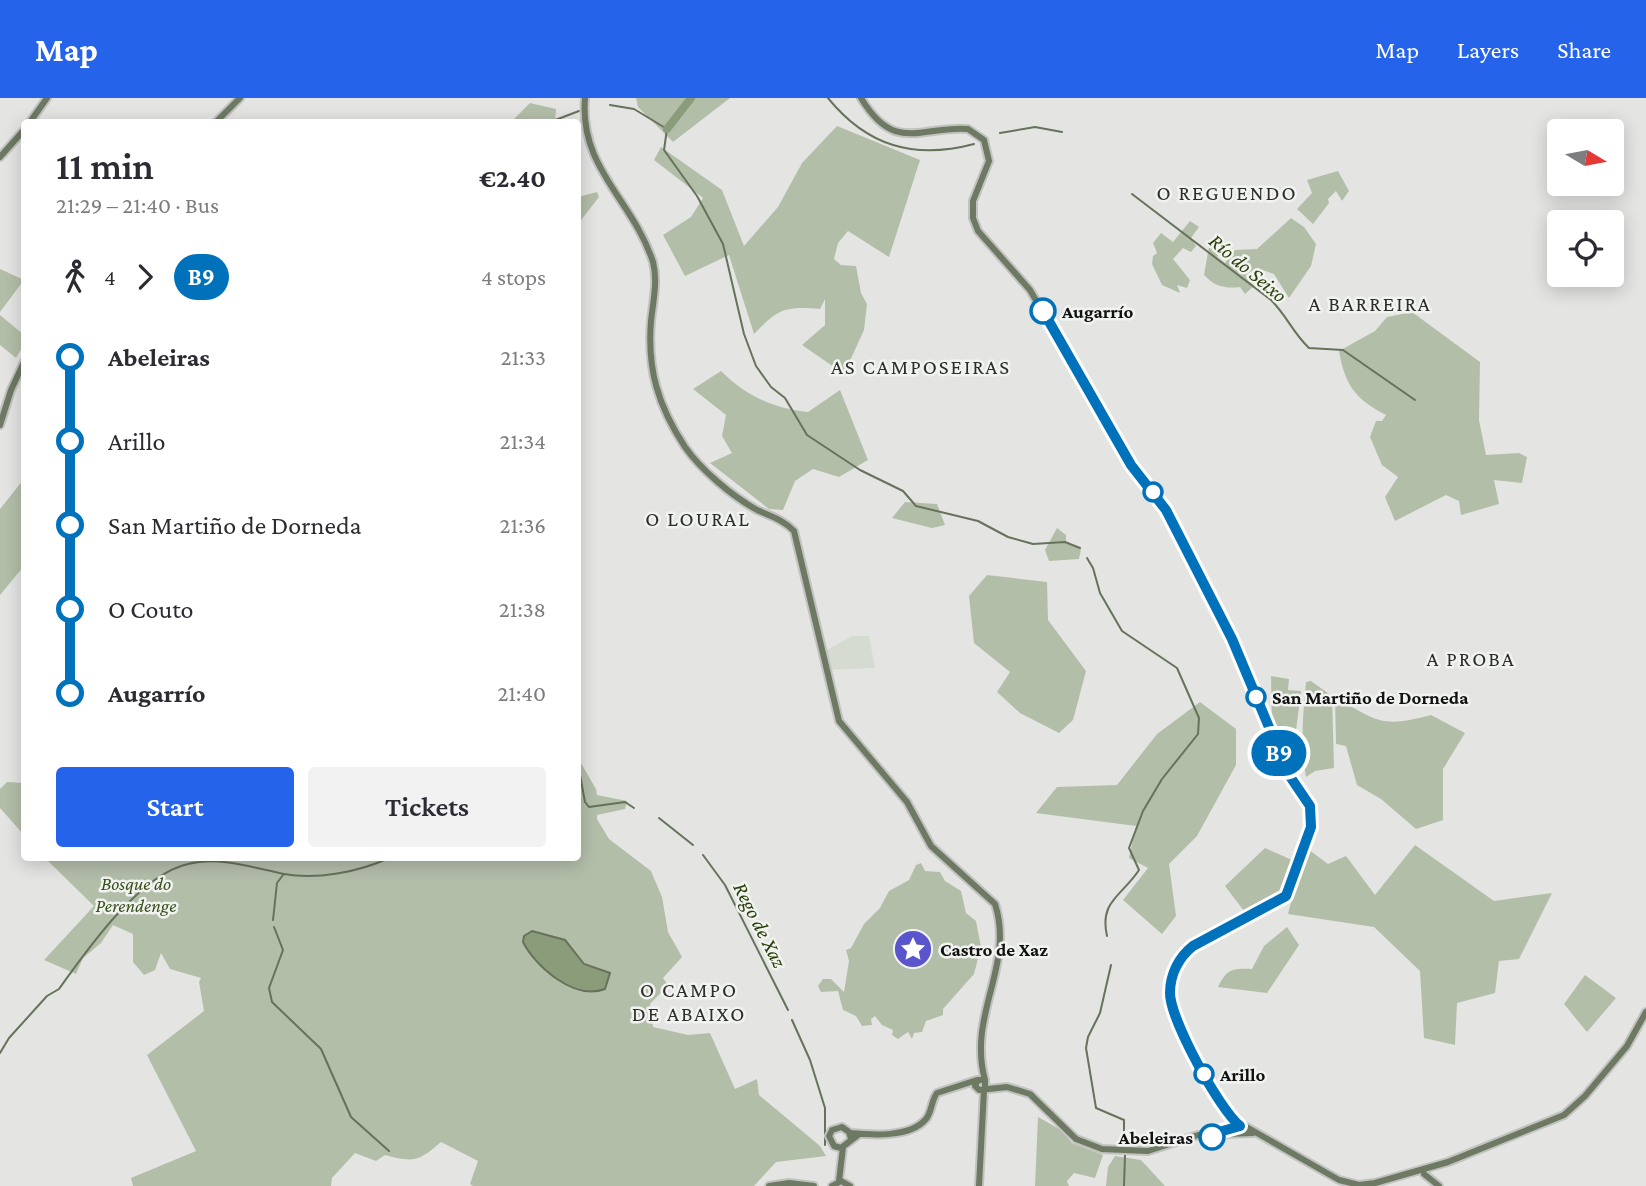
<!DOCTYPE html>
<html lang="en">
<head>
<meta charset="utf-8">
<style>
	:root { --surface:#fff; --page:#f2f2f3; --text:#2b2b33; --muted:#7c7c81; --accent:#2563eb }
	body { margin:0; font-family:"Crimson Pro",serif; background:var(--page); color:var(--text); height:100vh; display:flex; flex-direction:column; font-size:26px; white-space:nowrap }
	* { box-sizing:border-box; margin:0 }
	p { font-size:23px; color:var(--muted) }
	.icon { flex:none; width:38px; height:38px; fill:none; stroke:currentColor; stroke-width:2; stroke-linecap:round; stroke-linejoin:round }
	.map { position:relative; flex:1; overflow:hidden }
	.details { position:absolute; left:21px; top:21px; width:560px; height:742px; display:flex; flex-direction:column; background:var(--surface); border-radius:7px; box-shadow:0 4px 18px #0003 }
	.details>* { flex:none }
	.badge { padding:0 14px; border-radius:23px; font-size:24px; line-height:46px }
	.needle { width:46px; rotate:100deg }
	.fabs { position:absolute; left:1547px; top:21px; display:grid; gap:14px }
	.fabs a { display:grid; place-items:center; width:77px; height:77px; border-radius:7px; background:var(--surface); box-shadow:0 4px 18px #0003; font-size:35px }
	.map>.badge { position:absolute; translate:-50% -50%; box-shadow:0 0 0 4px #fff }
	.legs { display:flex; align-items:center; gap:10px; height:77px; padding:0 35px; font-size:23px }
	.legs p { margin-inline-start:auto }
	.head { display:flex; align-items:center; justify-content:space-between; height:119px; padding:0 35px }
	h1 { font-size:38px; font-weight:600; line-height:52px }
	.primary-button { display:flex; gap:14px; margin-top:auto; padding:14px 35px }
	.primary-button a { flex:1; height:80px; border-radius:7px; background:var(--accent); color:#fff; font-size:28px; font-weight:600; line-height:80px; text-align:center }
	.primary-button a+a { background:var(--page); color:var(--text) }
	ul { padding:0 35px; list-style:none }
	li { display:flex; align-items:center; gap:24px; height:84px; font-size:26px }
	li i { display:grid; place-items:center; width:10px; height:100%; margin:0 9px; background:currentColor }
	li i::after { content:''; width:18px; height:18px; margin:-9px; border:5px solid; border-radius:50%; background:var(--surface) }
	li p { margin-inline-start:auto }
	li:first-child i { background:linear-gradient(#0000 50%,currentColor 0) }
	li:last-child i { background:linear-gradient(currentColor 50%,#0000 0) }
	header { display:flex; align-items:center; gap:42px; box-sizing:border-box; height:98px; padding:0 35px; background:var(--accent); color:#fff }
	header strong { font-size:33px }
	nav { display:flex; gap:38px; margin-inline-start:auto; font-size:24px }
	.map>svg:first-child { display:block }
	.built { fill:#d5dbd1 }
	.green { fill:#b3bea9 }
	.water { fill:#8b9c7b; stroke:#66725b; stroke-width:2 }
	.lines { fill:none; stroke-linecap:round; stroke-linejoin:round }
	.stream { stroke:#66725b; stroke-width:2 }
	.river { stroke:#8b9c7b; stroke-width:8 }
	.secondary-casing { stroke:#c2c3c0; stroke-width:10 }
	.secondary { stroke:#6d7963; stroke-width:6 }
	.line-1-casing { stroke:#fff; stroke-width:16 }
	.line-1 { stroke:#0072bc; stroke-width:10 }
	.stop-1-dot { fill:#fff; stroke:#0072bc; stroke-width:3.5 }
	.labels { text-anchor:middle; stroke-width:5; stroke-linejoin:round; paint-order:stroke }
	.stop-label { font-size:19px; font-weight:bold; fill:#101110; stroke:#f1f3f0; text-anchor:start }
	.park-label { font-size:19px; font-style:italic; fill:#364e1a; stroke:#f1f3f0 }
	.poi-label { font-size:19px; font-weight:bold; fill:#101110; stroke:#f1f3f0; text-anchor:start }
	.neighbourhood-label { font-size:21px; letter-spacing:2px; fill:#2d2e2c; stroke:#f1f3f0 }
	.water-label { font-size:21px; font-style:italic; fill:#293f09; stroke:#f1f3f0 }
</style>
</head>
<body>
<header>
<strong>Map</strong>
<nav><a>Map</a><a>Layers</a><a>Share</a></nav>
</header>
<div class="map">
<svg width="1646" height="1088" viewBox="0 0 1646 1088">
	<rect width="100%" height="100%" fill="#e4e5e2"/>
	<path class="built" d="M 852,538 L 869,538 L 875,570 L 829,572 L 825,553 Z"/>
	<path class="green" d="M 636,0 L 730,0 L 673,44 L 638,9 Z
		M 530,5 L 556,11 L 555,24 L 511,24 Z
		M 837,28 L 920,62 L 889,159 L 848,133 L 838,145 L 834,161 L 841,167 L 856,168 L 861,195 L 867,206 L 864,232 L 844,276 L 802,247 L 825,227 L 825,201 L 820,211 C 785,208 778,211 754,236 L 729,157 L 685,178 L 663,137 L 691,119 L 703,100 L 654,62 L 661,49 L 722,92 L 744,148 L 778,109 L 802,65 Z
		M 1338,73 L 1349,93 L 1342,103 L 1336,93 L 1328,101 L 1329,105 L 1313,126 L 1297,111 L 1312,95 L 1307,82 Z
		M 597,94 L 599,99 L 578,126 L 578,99 Z
		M 1291,120 L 1304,129 L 1316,146 L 1311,168 L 1289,200 L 1274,176 L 1256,170 L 1246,177 L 1254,188 L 1245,196 L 1240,189 C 1225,191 1214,188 1204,177 L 1210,143 L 1219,152 L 1217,159 L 1225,165 L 1235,152 L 1257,151 Z
		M 1190,123 L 1199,129 L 1191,140 L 1196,148 L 1191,154 L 1183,150 L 1173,161 L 1190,182 L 1187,190 L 1177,187 L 1180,195 L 1162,187 L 1152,166 L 1153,158 L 1157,155 L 1153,145 L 1161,135 L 1173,144 Z
		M 0,171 L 24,182 L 0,214 Z
		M 1412,214 L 1480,264 L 1479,322 L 1486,357 L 1519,355 L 1527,359 L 1522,385 L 1494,382 L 1499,406 L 1461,417 L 1459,403 L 1446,397 L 1395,423 L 1385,399 L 1398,379 L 1382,367 L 1370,339 L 1376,323 L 1382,323 L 1386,317 C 1355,301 1345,287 1339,253 L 1375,233 L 1387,219 Z
		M 0,217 L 24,237 L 24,246 L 16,260 L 0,247 Z
		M 721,273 C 746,298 773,310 808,314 L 840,292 L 868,362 L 839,379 L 813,371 L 795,383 L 783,412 L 769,411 L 710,365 L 732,355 L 722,338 L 726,317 L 693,291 Z
		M 24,381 L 24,468 L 0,497 L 0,411 Z
		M 905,404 L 937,406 L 945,427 L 932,430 L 892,420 Z
		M 1057,430 L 1066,437 L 1066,444 L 1081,451 L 1079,461 L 1049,463 L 1045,452 Z
		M 987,477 L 1047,484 L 1048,522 L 1086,573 L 1073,622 L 1059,635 L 1020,615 L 997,594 L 1010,574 L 974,545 L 969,498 Z
		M 1271,578 L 1289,581 L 1288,592 L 1301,593 L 1296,633 L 1275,636 L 1272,630 Z
		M 1311,583 L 1332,598 L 1334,670 L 1315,673 L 1306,679 C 1300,647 1303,617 1306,584 Z
		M 1335,599 C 1378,624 1382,630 1431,617 L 1465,635 L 1443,671 L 1443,722 L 1416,731 L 1381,701 L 1357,687 L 1346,648 L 1336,646 Z
		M 1200,604 L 1236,631 L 1236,667 L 1197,738 L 1169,766 L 1176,818 L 1162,836 L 1123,802 L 1148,770 L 1129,760 L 1136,728 L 1036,715 L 1057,689 L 1117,687 L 1157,636 Z
		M 578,660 L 596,691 L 597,697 L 627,703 L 625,711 L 597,717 L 597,721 L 609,741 L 651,773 L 662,799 L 668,834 L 682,859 L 663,880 L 668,887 L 650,906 L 653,929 L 688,937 L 710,935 L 735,991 L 757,981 L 759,997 L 820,1048 L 826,1058 L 776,1064 L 754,1088 L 473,1088 L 470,1086 L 478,1063 L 441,1044 C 419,1063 414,1065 385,1057 L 376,1063 L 355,1055 L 332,1080 L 331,1088 L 133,1088 L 131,1080 L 196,1053 L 147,957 L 204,913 L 199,884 L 201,880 L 170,871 L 161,855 L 155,872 L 144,877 L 133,864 L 133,836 L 113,827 L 101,845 L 83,860 L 76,876 L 44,862 L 94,808 L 45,760 L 578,760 Z
		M 7,684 L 24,685 L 24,737 L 0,710 L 0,691 Z
		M 1415,747 L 1494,803 L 1552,795 L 1519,861 L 1499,863 L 1495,895 L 1457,905 L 1455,947 L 1424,940 L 1420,873 L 1374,829 L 1288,816 L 1305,749 L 1328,766 L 1346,758 L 1375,797 Z
		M 1265,750 L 1292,762 C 1286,799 1277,800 1244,813 L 1225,788 Z
		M 921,765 L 925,773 L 940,774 L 945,783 L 961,793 L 966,815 L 976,823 L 981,849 L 974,876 L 943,911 L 943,917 L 926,923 L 922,934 L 914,935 L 912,941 L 908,934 L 898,941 L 892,937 L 893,932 L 882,927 L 875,918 L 871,921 L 872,927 L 862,928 L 856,918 L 843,912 L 838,893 L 821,894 L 818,888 L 823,881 L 831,881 L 844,894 L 849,863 L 846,852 L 851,850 L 864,826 L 880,810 L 889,793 L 909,782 L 916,767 Z
		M 1287,829 L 1299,847 L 1267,895 L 1218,889 C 1227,871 1232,870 1252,871 L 1264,848 Z
		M 1585,877 L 1616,900 L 1587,934 L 1564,906 Z
		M 1038,1019 L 1061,1032 L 1072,1045 L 1103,1057 L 1095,1080 L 1074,1075 L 1067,1083 L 1069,1088 L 1035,1088 Z
		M 1115,1058 L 1141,1062 L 1165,1088 L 1106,1088 L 1108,1069 Z"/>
	<path class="water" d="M 532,833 L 565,842 L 584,866 L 610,875 L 605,891 C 574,903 535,868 523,844 L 524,838 Z"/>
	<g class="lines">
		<path class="stream" d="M 828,0 C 867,48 914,62 974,46
			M 610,7 L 634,11 L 667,31 L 664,52 L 697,98 L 723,146 L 744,236 L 756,268 L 771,289 L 785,300 L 807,337 L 860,372 L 903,393 L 916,408 L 978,423 L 1008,439 L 1033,446 L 1065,444 L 1080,450
			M 550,24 L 579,13
			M 1000,35 L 1035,29 L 1062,34
			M 1132,96 L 1271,202 C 1287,218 1293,235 1309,250 L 1343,252 L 1415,302
			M 1087,460 L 1093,470 L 1100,495 L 1122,533 L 1177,570 L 1199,620 L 1198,636 L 1162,681 L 1143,713 L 1129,750 L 1139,772 C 1122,798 1099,803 1107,838
			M 578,666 L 585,704 L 589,709 L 625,704 L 634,710
			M 659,720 L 693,747
			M 703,757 L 725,787 L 788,912
			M 273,822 L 277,785 L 283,777
			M 274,829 L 283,852 L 269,890 L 272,904 L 321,951 L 351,1019 L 389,1053
			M 1111,867 L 1100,915 L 1088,939 L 1086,950 L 1096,1010 L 1124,1022 L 1124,1049
			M 792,922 L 810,962 L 825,1010 L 825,1047
			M 0,955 L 9,940 L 47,898 L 59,891 C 87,852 139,777 188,766 C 219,758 254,770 284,776 C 316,782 359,774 389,760
			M 1124,1088 L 1125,1057"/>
		<path class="river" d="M 667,31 L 691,0"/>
		<g class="secondary-casing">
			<path id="secondary" d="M 585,0 C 579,70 633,102 653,164 C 658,183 653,204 651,223 C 647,271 658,308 685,349 C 701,372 732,398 757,412 C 770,418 784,422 794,433 L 839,623 L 907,704 L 931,748 L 995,806 C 1015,868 967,917 985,982
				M 861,0 C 895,57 922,27 968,31 L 984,42 L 989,63 L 973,103 L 973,120 L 978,133 L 1030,192 L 1131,367 L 1166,413 L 1232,541 L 1289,677 L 1312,714 L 1311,729 L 1297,761 L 1290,793 L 1271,808 L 1201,843 L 1185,855 L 1171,883 L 1171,905 L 1216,1002 L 1229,1019 L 1339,1082 L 1359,1087 L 1375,1085 L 1448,1064 L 1564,1017 L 1585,998 L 1627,948 L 1646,914
				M 30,24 L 47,0
				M 216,24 L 240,0
				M 0,59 L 24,32
				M 0,327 L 11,292 L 24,264
				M 985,991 L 985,982 L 978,982 L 975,988 L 979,992 L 1007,989 L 1030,996 L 1076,1041 L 1102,1051 L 1148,1053 L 1198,1037 L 1253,1035
				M 850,1035 C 872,1037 910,1040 926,1021 C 932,1014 931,1003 937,995 L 977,982
				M 851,1041 L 849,1034 L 842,1029 L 832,1032 L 829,1038 L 834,1048 L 841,1050 L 858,1037
				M 1424,1076 L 1439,1088
				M 839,1083 L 843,1049
				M 769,1088 L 789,1085 L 814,1088
				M 832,1088 L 841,1083 L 850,1088
				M 979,1088 L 984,992"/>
		</g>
		<use href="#secondary" class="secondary"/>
	</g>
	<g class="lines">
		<g class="line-1-casing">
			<path id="line-1" d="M 1043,213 L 1131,367 L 1166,412 L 1232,541 L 1289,677 L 1310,708 L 1311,729 L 1286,798 L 1193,848 C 1179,859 1170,876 1170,895 C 1170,921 1219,1011 1240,1028 L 1212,1036 L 1212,1039"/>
		</g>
		<use href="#line-1" class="line-1"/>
	</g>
	<defs>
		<g id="sight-disc" transform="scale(2.0125)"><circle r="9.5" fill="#5a55cd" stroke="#f1f3f0"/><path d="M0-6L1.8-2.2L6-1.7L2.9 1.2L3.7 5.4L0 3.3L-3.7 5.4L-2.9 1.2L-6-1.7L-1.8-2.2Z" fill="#fff"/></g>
	</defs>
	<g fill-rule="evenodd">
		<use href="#sight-disc" x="913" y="851"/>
	</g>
	<g class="stop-1-dot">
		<circle cx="1043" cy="213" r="12"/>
		<circle cx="1153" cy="394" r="9"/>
		<circle cx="1256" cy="599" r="9"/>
		<circle cx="1204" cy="976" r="9"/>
		<circle cx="1212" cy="1039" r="12"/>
	</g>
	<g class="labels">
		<g class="stop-label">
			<text x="1062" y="220">Augarrío</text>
			<text x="1272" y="606">San Martiño de Dorneda</text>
			<text x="1220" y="983">Arillo</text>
			<text x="1193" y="1046" text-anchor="end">Abeleiras</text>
		</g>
		<g class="park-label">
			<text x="136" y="792">Bosque do<tspan x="136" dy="22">Perendenge</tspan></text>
		</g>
		<g class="poi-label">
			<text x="940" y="858">Castro de Xaz</text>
		</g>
		<g class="neighbourhood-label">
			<text x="1227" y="102">O REGUENDO</text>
			<text x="1370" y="213">A BARREIRA</text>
			<text x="921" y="276">AS CAMPOSEIRAS</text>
			<text x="698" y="428">O LOURAL</text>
			<text x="1471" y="568">A PROBA</text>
			<text x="689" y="899">O CAMPO<tspan x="689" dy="24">DE ABAIXO</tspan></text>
		</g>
		<g class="water-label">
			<text transform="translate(1248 170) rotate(40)" y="7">Río do Seixo</text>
			<text transform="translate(760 827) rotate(63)" y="7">Rego de Xaz</text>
		</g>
	</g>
</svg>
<div class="fabs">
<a><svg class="needle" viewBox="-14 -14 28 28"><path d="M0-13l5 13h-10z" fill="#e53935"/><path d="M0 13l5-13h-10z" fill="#7c7c81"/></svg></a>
<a><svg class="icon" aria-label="locate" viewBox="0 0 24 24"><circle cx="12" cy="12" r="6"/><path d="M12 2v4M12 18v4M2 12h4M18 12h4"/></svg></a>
</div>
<b class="badge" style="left:1279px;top:655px;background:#0072bc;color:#fff">B9</b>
<section class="details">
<div class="head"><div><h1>11 min</h1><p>21:29 – 21:40 · Bus</p></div><b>€2.40</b></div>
<div class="legs"><svg class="icon" aria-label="walk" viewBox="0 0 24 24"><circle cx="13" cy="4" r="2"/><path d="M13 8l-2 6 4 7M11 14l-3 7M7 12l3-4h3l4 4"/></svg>4<svg class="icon" aria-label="forward" viewBox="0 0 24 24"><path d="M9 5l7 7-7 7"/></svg><b class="badge" style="background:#0072bc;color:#fff">B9</b><p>4 stops</p></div>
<ul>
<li><i style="color:#0072bc"></i><b>Abeleiras</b><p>21:33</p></li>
<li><i style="color:#0072bc"></i><span>Arillo</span><p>21:34</p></li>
<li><i style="color:#0072bc"></i><span>San Martiño de Dorneda</span><p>21:36</p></li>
<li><i style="color:#0072bc"></i><span>O Couto</span><p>21:38</p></li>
<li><i style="color:#0072bc"></i><b>Augarrío</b><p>21:40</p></li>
</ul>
<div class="primary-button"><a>Start</a><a>Tickets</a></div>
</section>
</div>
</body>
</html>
